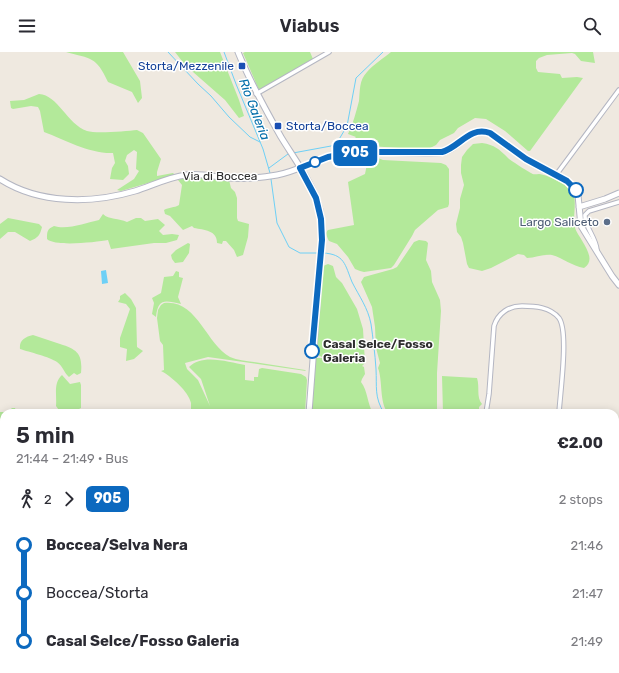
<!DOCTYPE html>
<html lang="en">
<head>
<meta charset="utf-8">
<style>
	:root { --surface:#fff; --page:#f7f7f7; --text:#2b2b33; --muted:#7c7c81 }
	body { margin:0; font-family:Rubik,sans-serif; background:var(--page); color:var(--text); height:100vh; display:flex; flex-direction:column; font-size:15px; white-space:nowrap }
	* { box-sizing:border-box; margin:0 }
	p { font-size:13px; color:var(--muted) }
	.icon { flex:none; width:22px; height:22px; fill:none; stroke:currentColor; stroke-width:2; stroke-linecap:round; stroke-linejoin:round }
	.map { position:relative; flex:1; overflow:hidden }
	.details { position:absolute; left:0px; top:357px; width:619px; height:264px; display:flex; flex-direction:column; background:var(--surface); border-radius:12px 12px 0 0; box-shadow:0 2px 10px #0003 }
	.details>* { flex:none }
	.badge { padding:0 8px; border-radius:6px; font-size:14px; line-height:26px }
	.map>.badge { position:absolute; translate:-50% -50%; box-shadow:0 0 0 2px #fff }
	.legs { display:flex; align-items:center; gap:6px; height:44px; padding:0 16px; font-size:13px }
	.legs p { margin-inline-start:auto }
	.summary { display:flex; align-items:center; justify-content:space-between; height:68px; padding:0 16px }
	h1 { font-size:22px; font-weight:600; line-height:30px }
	ul { padding:0 16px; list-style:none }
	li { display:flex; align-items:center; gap:14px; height:48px; font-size:15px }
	li i { display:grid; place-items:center; width:6px; height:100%; margin:0 5px; background:currentColor }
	li i::after { content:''; width:10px; height:10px; margin:-5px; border:3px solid; border-radius:50%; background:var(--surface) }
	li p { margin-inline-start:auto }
	li:first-child i { background:linear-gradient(#0000 50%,currentColor 0) }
	li:last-child i { background:linear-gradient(currentColor 50%,#0000 0) }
	header { display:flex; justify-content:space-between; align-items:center; height:52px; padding:0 16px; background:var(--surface); font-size:18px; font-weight:600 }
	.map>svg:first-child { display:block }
	.green { fill:#b3e99a }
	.water { fill:#6ed0f6 }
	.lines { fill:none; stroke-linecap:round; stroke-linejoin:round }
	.stream { stroke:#6ed0f6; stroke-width:1 }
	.street-casing { stroke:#b4b6c2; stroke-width:5.5 }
	.secondary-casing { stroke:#b4b6c2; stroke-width:7 }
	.street { stroke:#fff; stroke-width:3.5 }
	.secondary { stroke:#fff; stroke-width:5 }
	.line-1-casing { stroke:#fff; stroke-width:9 }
	.line-1 { stroke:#0c69bf; stroke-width:6 }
	.transit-dot { fill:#1a4fb4; stroke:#fff; stroke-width:1.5 }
	.stop-1-dot { fill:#fff; stroke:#0c69bf; stroke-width:2 }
	.service-dot { fill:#5c6f8a; stroke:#fff; stroke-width:1.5 }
	.labels { text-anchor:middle; stroke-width:3; stroke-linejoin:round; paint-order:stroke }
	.transit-label { font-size:12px; fill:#164399; stroke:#fff; text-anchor:end }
	.street-label { font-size:12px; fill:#2e2e2e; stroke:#fff }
	.service-label { font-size:12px; fill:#4e5e75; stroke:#fff; text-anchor:end }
	.stop-label { font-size:12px; font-weight:bold; fill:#2e2e2e; stroke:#fff; text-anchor:start }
	.water-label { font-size:13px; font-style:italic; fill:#056faa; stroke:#fff }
</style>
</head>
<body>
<header><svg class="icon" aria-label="menu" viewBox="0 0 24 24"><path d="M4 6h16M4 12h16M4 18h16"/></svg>Viabus<svg class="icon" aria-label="search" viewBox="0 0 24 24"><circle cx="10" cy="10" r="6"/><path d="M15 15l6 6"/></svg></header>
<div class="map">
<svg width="619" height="621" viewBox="0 0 619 621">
	<rect width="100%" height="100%" fill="#efe9e0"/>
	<path class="green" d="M 66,0 L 123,0 L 140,29 L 142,46 L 138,51 L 132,40 L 108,30 C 96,4 91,7 66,0 Z
		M 175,0 L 220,0 L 239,48 L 244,64 L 239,66 L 225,48 L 185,13 Z
		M 245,0 L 310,0 L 313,7 L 259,38 L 243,1 Z
		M 391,0 L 593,0 L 595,11 L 581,9 L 575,2 L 572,1 L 547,3 L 539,6 L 536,9 L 536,16 L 538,20 L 560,22 L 562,26 L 577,25 L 583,26 L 530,99 L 528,99 L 505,79 L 486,67 L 475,66 L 458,76 L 454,81 L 440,88 L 436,93 L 430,96 L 399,96 L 370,94 L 366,90 L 366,93 L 349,94 L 344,92 L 346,87 L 351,86 L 354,87 L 356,85 L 348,82 C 353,72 356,60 359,49 C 360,39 359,28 367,20 C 374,12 384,6 391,0 Z
		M 39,42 C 58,43 67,72 87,79 C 96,82 127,79 137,78 L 143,81 L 161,107 L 157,120 L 157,124 L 173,121 L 175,123 L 121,139 L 117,138 L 134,127 L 139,119 L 136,117 L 137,100 L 134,98 L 127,103 L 125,109 L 128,114 L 129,122 L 123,128 L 110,127 L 112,116 L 115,111 L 113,101 C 90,102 65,88 44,80 L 40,59 L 38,55 L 31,54 L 13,57 L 11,56 L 10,49 L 24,48 Z
		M 482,91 C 495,93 499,97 508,106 C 510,108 527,119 531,121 C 533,123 536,122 539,122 C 548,123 566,132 572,139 C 578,147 572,166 575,176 C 579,187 599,207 584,216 C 572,214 563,206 552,203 C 543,202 535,206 527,206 L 524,203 L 518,202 L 491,216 L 482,219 L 469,216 L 467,212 L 463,191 L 461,185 L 457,180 L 456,172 L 460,156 L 460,147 L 464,133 L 461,121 L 461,113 L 462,105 L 467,98 L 473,92 Z
		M 378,106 L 383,108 L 441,111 L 446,113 L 449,117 L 449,152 L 448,155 L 438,158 L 415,178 L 412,184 L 394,213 L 391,216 L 364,220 L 360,219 L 355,217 L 348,205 L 337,192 L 329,189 C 327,185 325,181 328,178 L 354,173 L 348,130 L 365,122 L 367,112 L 365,108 Z
		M 189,124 L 208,125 L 216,128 L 229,128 L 231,136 L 235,140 L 237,146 L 237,166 L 238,169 L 249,172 L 248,185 L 243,203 L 237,205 L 234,198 L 226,189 L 223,189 L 222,192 L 217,191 C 217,178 204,178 194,176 L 192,174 L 183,178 L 170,164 L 165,162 L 164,158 C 169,155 174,156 179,153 L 182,133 L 178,128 Z
		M 103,162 C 109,168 119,166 127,170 L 136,166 L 141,166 L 145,169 L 158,167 L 165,173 L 159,179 L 163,183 L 172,182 L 179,183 L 177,188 L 166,191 L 154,191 L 111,197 L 108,188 C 97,190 55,195 47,187 C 47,180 47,177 54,174 C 67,178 86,171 99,168 Z
		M 8,166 L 39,172 L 42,175 C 40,183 38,186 30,189 L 15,180 L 8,180 L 0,187 L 0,172 Z
		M 419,188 L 426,189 L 428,191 L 426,208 L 431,219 L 432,230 L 440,248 L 441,259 L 437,321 L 437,361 L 388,361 C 379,350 383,329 378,316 L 380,311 L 376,296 L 375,275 L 372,255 L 361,230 L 364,225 L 393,217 L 397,215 L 414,190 Z
		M 188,191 L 190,192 L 189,201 L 183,210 L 175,211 L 172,207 L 171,203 L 176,198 Z
		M 328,212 L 333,214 L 336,225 L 342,231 L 357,257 L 363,277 L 365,311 L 362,314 L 364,315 L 365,322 L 362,327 L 361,330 C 368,339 367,351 373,361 L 311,361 L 316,306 L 324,306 L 318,303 L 317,298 L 323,214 Z
		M 176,219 L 179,220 L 179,225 L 183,226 L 178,245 L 181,252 C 166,249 158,245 156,265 L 152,262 L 154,251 L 152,246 L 161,241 L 164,225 L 173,224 Z
		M 125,241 L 131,247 L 136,256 L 137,295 L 143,299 L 134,307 L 126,309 L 127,297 L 120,295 L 120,286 L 130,257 L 126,252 L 118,250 L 120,247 L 120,244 Z
		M 164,251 C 197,247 206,292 230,305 C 237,308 246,309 254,310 C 271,313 288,315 305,318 L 306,319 L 208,305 L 185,311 L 187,317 L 198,328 L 210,354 L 201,327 L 189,315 C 202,301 229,310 245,313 L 245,328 L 254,329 L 254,325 L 258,325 L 259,317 L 262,316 L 301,322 L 306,325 L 307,328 L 305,361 L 191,361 C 191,358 191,354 191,351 C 189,340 171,324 161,319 L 164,318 L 163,293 L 160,289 L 157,266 L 158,258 L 161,253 Z
		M 33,283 C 41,286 49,288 57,291 C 76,297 83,300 81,321 L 77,323 L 74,321 L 69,325 C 64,321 63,314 57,310 C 50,305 29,300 20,297 C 19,288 25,285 33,283 Z
		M 62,323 L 70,332 L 80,330 L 81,333 L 81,356 L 75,359 L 75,361 L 61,361 L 56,354 C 57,343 53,331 62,323 Z
		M 442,324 L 477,326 C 480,335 476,345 482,352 L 479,355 L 479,361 L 443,361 Z
		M 12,356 L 15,356 L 17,361 L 4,361 L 4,412 L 0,410 L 0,360 L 8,360 Z
		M 619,490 L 619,533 L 615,536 L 615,494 Z
		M 385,617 L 535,617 L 531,621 L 438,621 L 436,618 L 435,621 L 388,621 Z"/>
	<path class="water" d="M 106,218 L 108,231 L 102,232 L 101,219 Z"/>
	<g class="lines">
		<path class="stream" d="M 168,0 L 198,32 L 211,44 L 229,65 L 250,85 L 260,90
			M 224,0 L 236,32 L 263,97 L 270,121
			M 293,101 L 331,94 L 338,89 L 347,74 L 356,26 L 383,0
			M 269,116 L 288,102
			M 271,127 L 277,171 L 289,195 L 300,201 L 320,201
			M 323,201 C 345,202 345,213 352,230 C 359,244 368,256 371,272 C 373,286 375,302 376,317 C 377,335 374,345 384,361
			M 376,617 L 378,621"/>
		<g class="street-casing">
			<path id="street" d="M 256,42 L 329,0
				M 556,123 L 619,38
				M 597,198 C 596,185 584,174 585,163 L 589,159 L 619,150
				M 486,361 L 489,342 L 494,274 C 498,261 509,254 522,254 C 535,254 550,255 559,266 C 569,280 560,342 559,361
				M 615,425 L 619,423
				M 0,472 L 4,475
				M 615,491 L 619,487
				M 0,562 L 4,564
				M 615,571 L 619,569
				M 80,617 L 87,621
				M 268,617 L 279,621
				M 153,621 L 165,617
				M 535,621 L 539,617"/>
		</g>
		<g class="secondary-casing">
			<path id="secondary" d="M 238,0 C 250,30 265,57 281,85 C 295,108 313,131 320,158 C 322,168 322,178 322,188 L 309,361
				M 0,127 C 39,152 91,152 135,139 C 151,134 169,125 186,123 C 200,121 215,125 229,126 C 244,127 261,126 277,123 C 299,119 318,106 340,102 C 363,99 386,100 409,101 C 419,101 430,102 440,101 C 460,98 468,73 490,81 L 526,107 L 562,126 L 572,134 L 578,143 L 581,174 L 612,224 L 619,233
				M 579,155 L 605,147 L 619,141
				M 333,617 L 333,621"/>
		</g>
		<use href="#street" class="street"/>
		<use href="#secondary" class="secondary"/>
	</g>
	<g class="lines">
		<g class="line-1-casing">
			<path id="line-1" d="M 312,299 L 322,188 L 321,167 L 316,146 L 300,116 L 328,105 L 344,102 L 368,100 L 442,100 C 460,95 469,74 490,81 L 526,107 L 567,129 L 576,138"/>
		</g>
		<use href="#line-1" class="line-1"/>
	</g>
	<g class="transit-dot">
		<rect x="238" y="10" width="8" height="8" rx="2"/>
		<rect x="274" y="70" width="8" height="8" rx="2"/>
	</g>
	<g class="stop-1-dot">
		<circle cx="315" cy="110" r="5"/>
		<circle cx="576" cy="138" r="7"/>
		<circle cx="312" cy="299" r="7"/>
	</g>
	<circle class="service-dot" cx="607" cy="170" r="4"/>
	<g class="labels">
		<g class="transit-label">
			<text x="234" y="18">Storta/Mezzenile</text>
			<text x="286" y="78" text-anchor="start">Storta/Boccea</text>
		</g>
		<g class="street-label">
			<text x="220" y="128">Via di Boccea</text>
		</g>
		<g class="service-label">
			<text x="599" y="174">Largo Saliceto</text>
		</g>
		<g class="stop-label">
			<text x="323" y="296">Casal Selce/Fosso<tspan x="323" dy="14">Galeria</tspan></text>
		</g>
		<g class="water-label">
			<text transform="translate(255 57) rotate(69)" y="5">Rio Galeria</text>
		</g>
	</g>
</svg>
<b class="badge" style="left:355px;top:101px;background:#0c69bf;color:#fff">905</b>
<section class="details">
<div class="summary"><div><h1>5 min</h1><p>21:44 – 21:49 · Bus</p></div><b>€2.00</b></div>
<div class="legs"><svg class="icon" aria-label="walk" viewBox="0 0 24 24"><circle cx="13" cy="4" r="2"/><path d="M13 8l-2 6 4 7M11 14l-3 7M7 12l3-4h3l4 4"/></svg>2<svg class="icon" aria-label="forward" viewBox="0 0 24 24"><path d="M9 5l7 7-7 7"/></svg><b class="badge" style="background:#0c69bf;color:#fff">905</b><p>2 stops</p></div>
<ul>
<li><i style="color:#0c69bf"></i><b>Boccea/Selva Nera</b><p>21:46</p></li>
<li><i style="color:#0c69bf"></i><span>Boccea/Storta</span><p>21:47</p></li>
<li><i style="color:#0c69bf"></i><b>Casal Selce/Fosso Galeria</b><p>21:49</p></li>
</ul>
</section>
</div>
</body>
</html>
